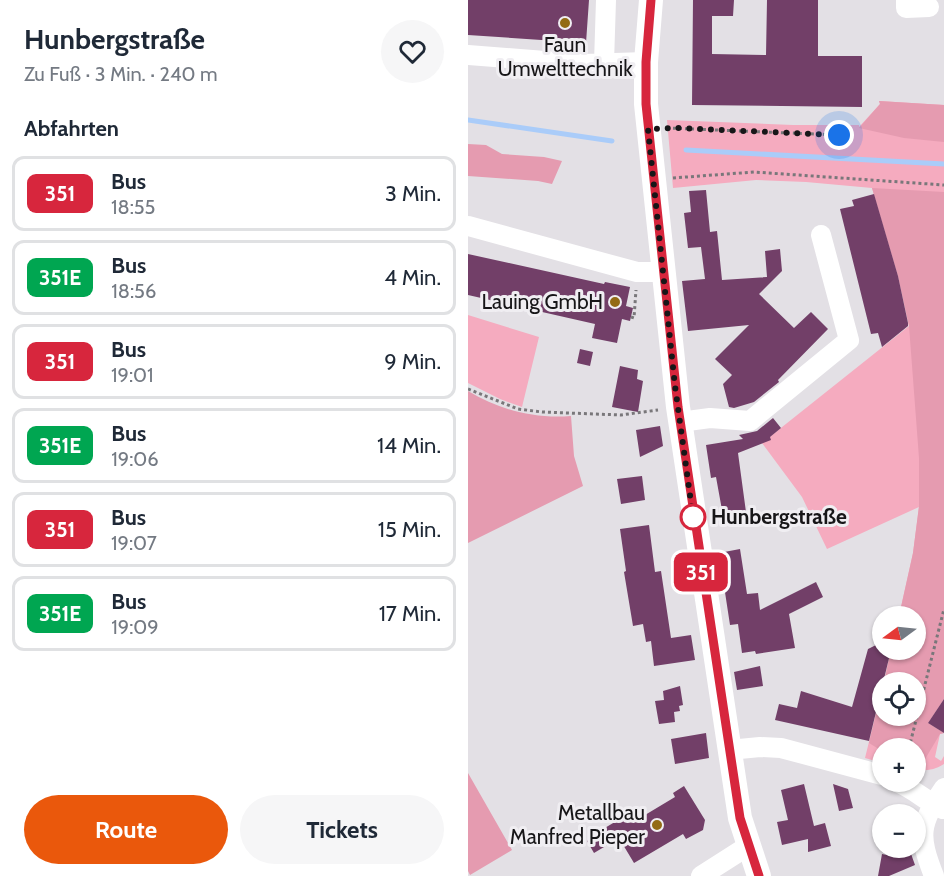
<!DOCTYPE html>
<html lang="de">
<head>
<meta charset="utf-8">
<style>
	:root { --surface:#fff; --page:#f6f6f7; --text:#1f2937; --muted:#747a83; --line:#e0e1e3; --accent:#ea580c }
	body { margin:0; font-family:Cabin,sans-serif; background:var(--page); color:var(--text); height:100vh; display:flex; flex-direction:column; font-size:22px; white-space:nowrap }
	* { box-sizing:border-box; margin:0 }
	p { font-size:20px; color:var(--muted) }
	.icon { flex:none; width:33px; height:33px; fill:none; stroke:currentColor; stroke-width:2; stroke-linecap:round; stroke-linejoin:round }
	.map { position:relative; flex:1; overflow:hidden }
	.drawer { display:flex; flex-direction:column; background:var(--surface); width:468px }
	.drawer>* { flex:none }
	.badge { padding:0 12px; border-radius:9px; font-size:21px; line-height:39px }
	.needle { width:39px; rotate:255deg }
	.controls { position:absolute; left:404px; top:606px; display:grid; gap:12px }
	.controls a { display:grid; place-items:center; width:54px; height:54px; border-radius:50%; background:var(--surface); box-shadow:0 2px 4px #0004; font-size:30px }
	.you { position:absolute; width:30px; height:30px; margin:-15px; border:4px solid #fff; border-radius:50%; background:#1a73e8; box-shadow:0 0 0 9px #1a73e833 }
	.map>.badge { position:absolute; translate:-50% -50%; box-shadow:0 0 0 3px #fff }
	h2 { padding:0 24px; font-size:22px; line-height:54px }
	.round { display:grid; place-items:center; flex:none; width:63px; height:63px; border-radius:32px; background:var(--page) }
	.headline { display:flex; align-items:center; justify-content:space-between; height:102px; padding:0 24px }
	h1 { font-size:28px; font-weight:800; line-height:45px }
	.cta { display:flex; gap:12px; margin-top:auto; padding:12px 24px }
	.cta a { flex:1; height:69px; border-radius:36px; background:var(--accent); color:#fff; font-size:24px; font-weight:800; line-height:69px; text-align:center }
	.cta a+a { background:var(--page); color:var(--text) }
	ul { padding:0; list-style:none }
	li { display:flex; align-items:center; gap:18px; height:75px; margin:0 12px 9px; padding:0 12px; border:3px solid var(--line); border-radius:12px }
	li div { flex:1 }
	li b { display:block; font-size:22px }
	li em { font-style:normal }
	li .badge { min-width:66px; font-weight:700; text-align:center }
	main { display:flex; flex:1; min-height:0 }
	.map>svg:first-child { display:block }
	.green { fill:#f5abbf }
	.forest { fill:#e59bb0 }
	.lines { fill:none; stroke-linecap:round; stroke-linejoin:round }
	.stream { stroke:#aaccf9; stroke-width:5 }
	.building { fill:#723f68 }
	.path { stroke:#79777a; stroke-width:3; stroke-dasharray:3 3; stroke-linecap:butt }
	.minor { stroke:#fff; stroke-width:20 }
	.major { stroke:#fff; stroke-width:24 }
	.line-casing { stroke:#fff; stroke-width:14 }
	.line { stroke:#d7263d; stroke-width:9 }
	.walk { stroke:#171618; stroke-width:6; stroke-dasharray:0 10.8 }
	.poi-dot { fill:#936b14; stroke:#f0eef2; stroke-width:2 }
	.stop-dot { fill:#fff; stroke:#d7263d; stroke-width:3 }
	.labels { text-anchor:middle; stroke-width:6; stroke-linejoin:round; paint-order:stroke }
	.poi-label { font-size:21px; fill:#171618; stroke:#f0eef2; text-anchor:end }
	.stop-label { font-size:21px; font-weight:bold; fill:#171618; stroke:#f0eef2; text-anchor:start }
</style>
</head>
<body>
<main>
<section class="drawer">
<div class="headline"><div><h1>Hunbergstraße</h1><p>Zu Fuß · 3 Min. · 240 m</p></div><a class="round"><svg class="icon" aria-label="heart" viewBox="0 0 24 24"><path d="M12 20l-8-8c-3-5 5-10 8-4 3-6 11-1 8 4z"/></svg></a></div>
<h2>Abfahrten</h2>
<ul>
<li><span class="badge" style="background:#d7263d;color:#fff">351</span><div><b>Bus</b><p>18:55</p></div><em>3 Min.</em></li>
<li><span class="badge" style="background:#00a651;color:#fff">351E</span><div><b>Bus</b><p>18:56</p></div><em>4 Min.</em></li>
<li><span class="badge" style="background:#d7263d;color:#fff">351</span><div><b>Bus</b><p>19:01</p></div><em>9 Min.</em></li>
<li><span class="badge" style="background:#00a651;color:#fff">351E</span><div><b>Bus</b><p>19:06</p></div><em>14 Min.</em></li>
<li><span class="badge" style="background:#d7263d;color:#fff">351</span><div><b>Bus</b><p>19:07</p></div><em>15 Min.</em></li>
<li><span class="badge" style="background:#00a651;color:#fff">351E</span><div><b>Bus</b><p>19:09</p></div><em>17 Min.</em></li>
</ul>
<div class="cta"><a>Route</a><a>Tickets</a></div>
</section>
<div class="map">
<svg width="476" height="876" viewBox="0 0 476 876">
	<rect width="100%" height="100%" fill="#e3e0e5"/>
	<path class="green" d="M 411,101 L 476,105 L 476,699 L 460,723 L 476,733 L 472,734 L 467,757 L 473,761 L 476,756 L 476,764 C 467,770 458,771 447,770 L 447,748 L 414,748 L 414,763 L 397,758 L 414,689 L 414,716 L 447,716 L 447,682 L 416,682 L 423,650 L 447,650 L 447,616 L 431,616 L 445,553 L 451,507 L 359,549 L 334,497 L 294,443 L 441,326 L 430,276 L 404,188 L 338,182 L 288,180 L 205,188 L 199,120 L 325,125 L 391,125 L 391,127 L 412,104 Z
		M 0,315 L 71,337 L 54,407 L 32,399 L 0,383 Z"/>
	<path class="forest" d="M 411,101 L 476,105 L 476,142 L 436,138 L 391,128 L 412,104 Z
		M 0,144 L 18,145 L 34,154 L 76,157 L 94,161 L 84,184 L 70,181 L 0,176 Z
		M 404,188 L 476,192 L 476,699 L 460,723 L 476,733 L 472,734 L 450,771 L 447,770 L 447,748 L 414,748 L 414,751 L 401,743 L 414,689 L 414,716 L 447,716 L 447,682 L 416,682 L 423,650 L 447,650 L 447,616 L 431,616 L 445,553 L 451,506 L 451,458 L 441,326 L 430,276 Z
		M 0,391 C 32,410 66,419 103,416 L 106,456 L 115,486 L 0,543 Z
		M 0,773 L 44,850 L 2,875 L 0,871 Z"/>
	<g class="lines">
		<path class="stream" d="M 0,120 L 144,141
			M 218,150 L 476,164"/>
	</g>
	<path class="building" d="M 0,0 L 121,0 L 118,43 L 0,35 Z
		M 225,0 L 266,0 L 265,16 L 244,16 L 244,54 L 298,55 L 299,0 L 350,0 L 350,56 L 394,56 L 394,107 L 224,105 Z
		M 238,190 L 242,232 L 249,231 L 254,280 L 299,277 L 297,251 L 312,249 L 314,271 L 291,294 L 326,328 L 343,312 L 360,329 L 310,380 L 311,382 L 286,402 L 266,408 L 261,407 L 255,384 L 264,375 L 247,359 L 281,325 L 220,331 L 214,281 L 237,279 L 233,247 L 220,248 L 216,213 L 223,212 L 221,191 Z
		M 406,194 L 430,276 L 440,323 L 440,326 L 414,347 L 410,333 L 403,334 L 372,209 L 386,206 L 384,200 Z
		M 0,254 L 136,284 L 137,282 L 162,287 L 158,306 L 165,308 L 162,321 L 154,319 L 149,343 L 124,338 L 127,324 L 0,295 Z
		M 112,349 L 125,352 L 122,366 L 109,363 Z
		M 152,366 L 170,370 L 169,379 L 175,381 L 170,412 L 144,407 Z
		M 305,418 L 313,428 L 302,437 L 303,440 L 270,453 L 278,512 L 256,521 L 248,477 L 243,478 L 238,445 L 275,439 L 271,435 L 289,431 Z
		M 192,426 L 195,446 L 172,457 L 168,430 Z
		M 174,476 L 177,500 L 153,504 L 149,479 Z
		M 181,525 L 187,572 L 193,571 L 203,638 L 223,635 L 227,660 L 186,666 L 183,641 L 178,642 L 175,624 L 165,626 L 156,572 L 158,571 L 152,529 Z
		M 272,549 L 279,594 L 290,593 L 292,610 L 348,582 L 355,597 L 321,614 L 327,648 L 288,654 L 287,651 L 274,653 L 270,624 L 262,625 L 251,553 Z
		M 414,642 L 414,650 L 423,650 L 401,741 L 307,720 L 311,704 L 329,708 L 333,691 L 384,707 L 400,649 Z
		M 292,666 L 295,686 L 269,690 L 266,672 Z
		M 212,686 L 215,705 L 211,706 L 212,711 L 206,712 L 207,722 L 191,724 L 187,701 L 196,700 L 195,691 Z
		M 476,699 L 476,733 L 460,723 Z
		M 238,733 L 241,758 L 207,764 L 203,739 Z
		M 336,784 L 346,826 L 357,823 L 363,846 L 340,852 L 340,839 L 314,845 L 309,822 L 320,820 L 313,790 Z
		M 365,784 L 380,789 L 385,808 L 371,811 Z
		M 216,786 L 237,820 L 235,830 L 218,839 L 215,834 L 166,863 L 151,838 L 126,853 L 119,841 L 131,833 L 130,832 L 167,810 L 172,818 L 207,797 L 205,793 Z
		M 442,851 L 447,865 L 421,876 L 410,876 L 414,854 L 428,857 Z"/>
	<g class="lines">
		<path class="path" d="M 199,128 L 371,135
			M 205,178 L 286,172 L 476,185
			M 163,317 L 166,318 L 168,290
			M 0,389 L 50,409 L 74,412 L 153,415 L 190,410
			M 441,748 L 476,609"/>
		<path class="minor" d="M 438,0 L 438,8 L 461,7
			M 0,55 L 115,64 L 178,62
			M 136,63 L 138,0
			M 0,226 L 169,272 L 195,272
			M 212,422 L 242,418 L 282,421 L 381,340 L 353,235
			M 261,750 L 292,747 L 313,748 L 414,775
			M 429,782 C 446,789 459,802 475,809
			M 233,876 L 280,846
			M 466,876 C 450,835 451,825 476,788"/>
		<path class="major" d="M 183,0 L 178,62 L 178,104 L 210,407 L 272,818 L 291,876"/>
	</g>
	<g class="lines">
		<g class="line-casing">
			<path id="line" d="M 183,0 L 178,62 L 178,104 L 210,407 L 272,818 L 291,876"/>
		</g>
		<use href="#line" class="line"/>
		<path class="walk" d="M 225,517 L 207,386 L 180,129 L 208,128 L 371,135"/>
	</g>
	<g class="poi-dot">
		<circle cx="97" cy="23" r="6"/>
		<circle cx="147" cy="302" r="6"/>
		<circle cx="189" cy="825" r="6"/>
	</g>
	<circle class="stop-dot" cx="225" cy="517" r="12"/>
	<g class="labels">
		<g class="poi-label">
			<text x="97" y="52" text-anchor="middle">Faun<tspan x="97" dy="24">Umwelttechnik</tspan></text>
			<text x="135" y="309">Lauing GmbH</text>
			<text x="177" y="820">Metallbau<tspan x="177" dy="24">Manfred Pieper</tspan></text>
		</g>
		<g class="stop-label">
			<text x="243" y="524">Hunbergstraße</text>
		</g>
	</g>
</svg>
<div class="controls">
<a><svg class="needle" viewBox="-14 -14 28 28"><path d="M0-13l5 13h-10z" fill="#e53935"/><path d="M0 13l5-13h-10z" fill="#747a83"/></svg></a>
<a><svg class="icon" aria-label="locate" viewBox="0 0 24 24"><circle cx="12" cy="12" r="6"/><path d="M12 2v4M12 18v4M2 12h4M18 12h4"/></svg></a>
<a>+</a>
<a>−</a>
</div>
<div class="you" style="left:371px;top:135px"></div>
<b class="badge" style="left:233px;top:572px;background:#d7263d;color:#fff">351</b>
</div>
</main>
</body>
</html>
